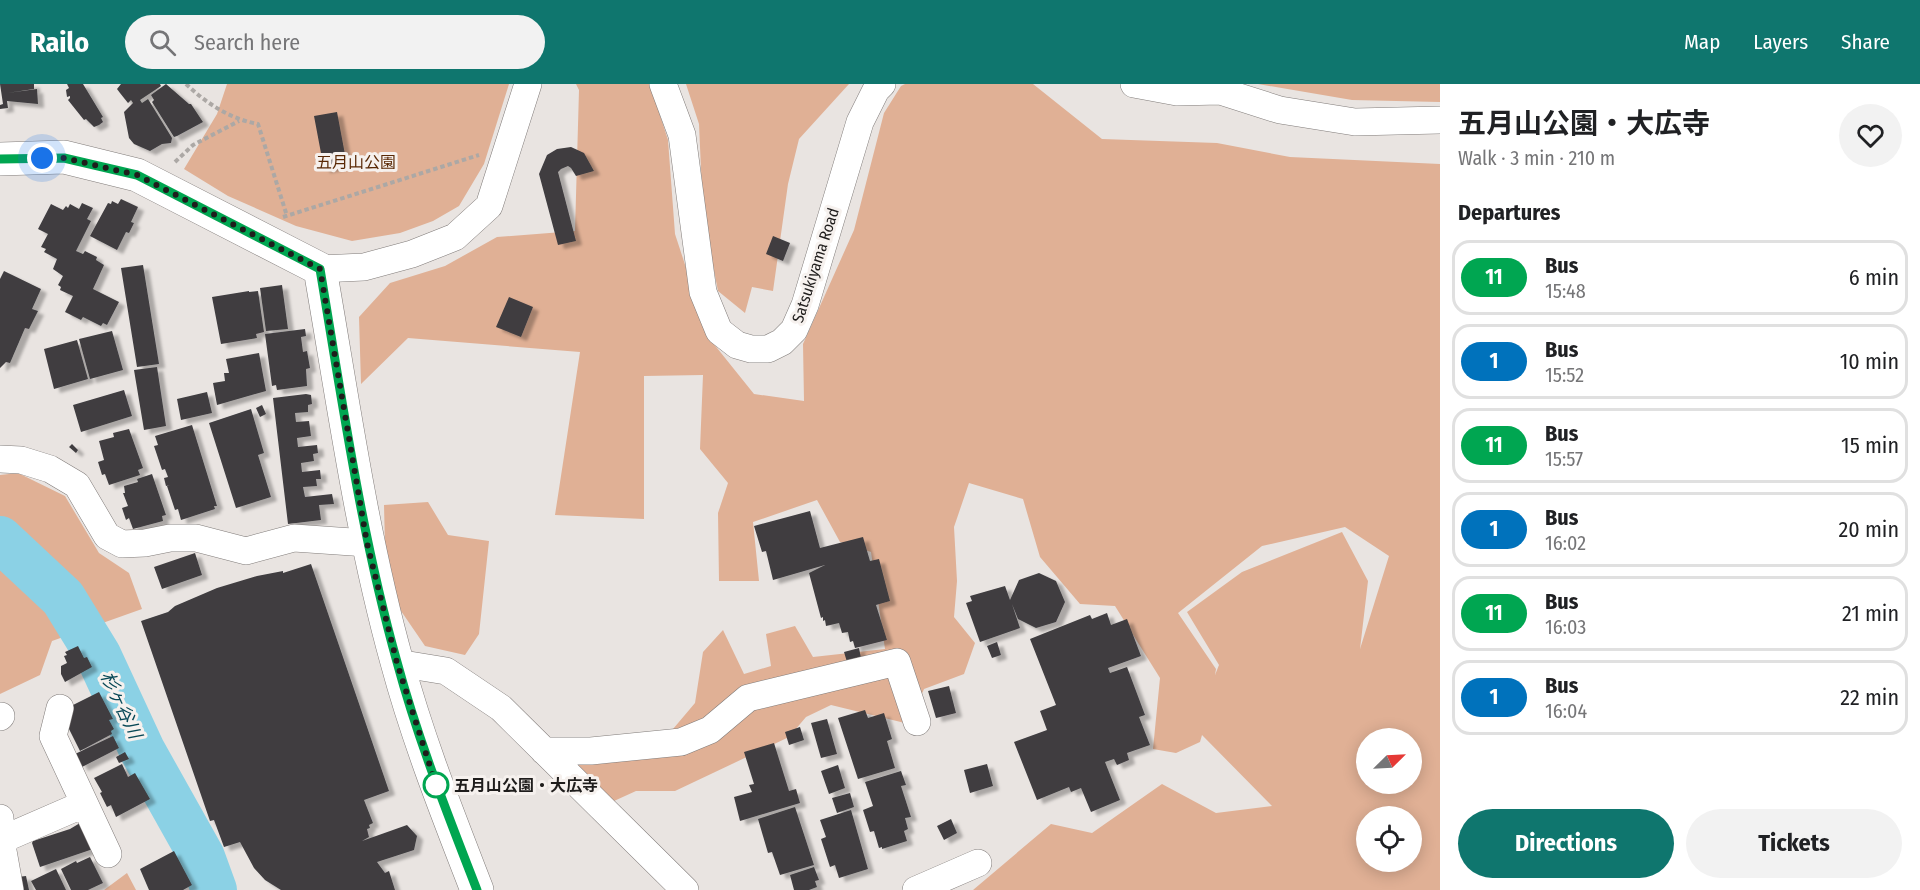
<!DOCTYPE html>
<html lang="en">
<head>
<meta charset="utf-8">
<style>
	:root { --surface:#fff; --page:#f2f2f2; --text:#202124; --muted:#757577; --line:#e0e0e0; --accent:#0f766e }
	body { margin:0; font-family:"Fira Sans Condensed","Noto Sans JP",sans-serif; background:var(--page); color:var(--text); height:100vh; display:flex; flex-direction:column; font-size:22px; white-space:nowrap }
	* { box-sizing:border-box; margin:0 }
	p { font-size:20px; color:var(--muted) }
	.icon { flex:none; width:33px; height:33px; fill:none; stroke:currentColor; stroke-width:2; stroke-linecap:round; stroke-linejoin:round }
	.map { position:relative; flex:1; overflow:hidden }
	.drawer { display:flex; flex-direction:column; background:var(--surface); width:480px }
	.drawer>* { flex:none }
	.badge { padding:0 12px; border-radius:20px; font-size:21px; line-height:39px }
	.needle { width:39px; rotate:66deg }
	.controls { position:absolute; left:1356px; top:644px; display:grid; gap:12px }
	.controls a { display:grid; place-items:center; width:66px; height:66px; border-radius:50%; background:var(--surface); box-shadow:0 3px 15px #0003; font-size:30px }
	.you { position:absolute; width:30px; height:30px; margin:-15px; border:4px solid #fff; border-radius:50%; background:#1a73e8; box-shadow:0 0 0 9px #1a73e833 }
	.map>.badge { position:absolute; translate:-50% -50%; box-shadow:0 0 0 3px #fff }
	h2 { padding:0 18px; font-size:22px; line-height:54px }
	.round { display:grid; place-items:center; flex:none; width:63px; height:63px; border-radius:32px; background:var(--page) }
	.headline { display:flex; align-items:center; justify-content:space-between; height:102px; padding:0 18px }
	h1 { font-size:28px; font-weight:700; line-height:45px }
	.cta { display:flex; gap:12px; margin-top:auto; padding:12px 18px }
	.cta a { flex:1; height:69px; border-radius:36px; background:var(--accent); color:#fff; font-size:24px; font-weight:700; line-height:69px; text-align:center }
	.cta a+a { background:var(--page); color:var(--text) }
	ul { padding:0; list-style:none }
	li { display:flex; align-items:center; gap:18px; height:75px; margin:0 12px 9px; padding:0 6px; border:3px solid var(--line); border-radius:18px }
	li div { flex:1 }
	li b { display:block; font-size:22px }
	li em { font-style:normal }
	li .badge { min-width:66px; font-weight:700; text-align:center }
	header { display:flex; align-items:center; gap:36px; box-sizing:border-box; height:84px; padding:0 30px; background:var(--accent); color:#fff }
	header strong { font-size:28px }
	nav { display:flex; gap:33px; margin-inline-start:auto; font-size:21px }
	.search { width:420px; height:54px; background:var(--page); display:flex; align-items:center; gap:15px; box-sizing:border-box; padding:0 21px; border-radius:33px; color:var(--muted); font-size:22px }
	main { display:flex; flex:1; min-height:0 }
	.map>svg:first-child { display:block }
	.green { fill:#e0b095; fill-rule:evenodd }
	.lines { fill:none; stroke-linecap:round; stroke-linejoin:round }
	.river { stroke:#8bd1e5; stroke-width:46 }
	.building { fill:#3f3d40; filter:url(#shadow) }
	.minor-casing { stroke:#817c7a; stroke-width:28 }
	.major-casing { stroke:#817c7a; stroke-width:34 }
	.path { stroke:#aca8a5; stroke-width:4; stroke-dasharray:4.5 3; stroke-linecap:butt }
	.minor { stroke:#fff; stroke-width:27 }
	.major { stroke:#fff; stroke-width:33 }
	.line-casing { stroke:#fff; stroke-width:14 }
	.line { stroke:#00a651; stroke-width:9 }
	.walk { stroke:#1f1d1c; stroke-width:6; stroke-dasharray:0 10.8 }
	.stop-dot { fill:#fff; stroke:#00a651; stroke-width:3 }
	.labels { text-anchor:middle; stroke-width:6; stroke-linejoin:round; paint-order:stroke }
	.park-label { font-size:16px; fill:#5a2906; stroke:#f6f1ee }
	.street-label { font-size:16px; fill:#1f1d1c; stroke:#f6f1ee }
	.stop-label { font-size:16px; font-weight:bold; fill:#1f1d1c; stroke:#f6f1ee; text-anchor:start }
	.water-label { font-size:18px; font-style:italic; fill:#084856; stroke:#f6f1ee }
</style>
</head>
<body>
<header>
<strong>Railo</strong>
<div class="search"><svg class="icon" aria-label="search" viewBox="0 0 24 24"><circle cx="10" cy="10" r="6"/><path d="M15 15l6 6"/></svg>Search here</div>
<nav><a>Map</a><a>Layers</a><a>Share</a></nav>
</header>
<main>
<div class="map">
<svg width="1440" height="806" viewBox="0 0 1440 806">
	<defs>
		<filter id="shadow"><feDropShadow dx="6" dy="4" stdDeviation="1.5" flood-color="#0004"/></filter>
	</defs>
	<rect width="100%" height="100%" fill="#e9e4e1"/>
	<path class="green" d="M 227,0 L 509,0 L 484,80 L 459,122 L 433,137 L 400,149 L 352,157 L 296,142 L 228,112 L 184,85 L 217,30 Z
		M 576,0 L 650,0 L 668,56 L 675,150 L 709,254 L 754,310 L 804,317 L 803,260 L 854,146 L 884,29 L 901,2 L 905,0 L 1033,0 L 1102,55 L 1217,59 L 1290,73 L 1440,80 L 1440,806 L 973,806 L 1051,740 L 1092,749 L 1162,700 L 1216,729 L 1272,722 L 1202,651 L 1200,658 L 1176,669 L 1153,665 L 1160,594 L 1115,522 L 1080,520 L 1040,473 L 1023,415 L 969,399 L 954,443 L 957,497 L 954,533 L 975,559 L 964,590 L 924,605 L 909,640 L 831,621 L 806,633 L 789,653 L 675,707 L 636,707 L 614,717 L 572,684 L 587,669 L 673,645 L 695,619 L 703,568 L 723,546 L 744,590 L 771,582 L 766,550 L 795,542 L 813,573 L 885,565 L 871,468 L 840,458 L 817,416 L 753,438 L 759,497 L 719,497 L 718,429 L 728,399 L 700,365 L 703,291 L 644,292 L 644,435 L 555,431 L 580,268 L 408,254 L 361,300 L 359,233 L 390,199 L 445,182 L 497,153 L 575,147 L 579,6 ZM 1345,443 L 1389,472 L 1360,565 L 1368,497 L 1342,448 L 1242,488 L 1187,528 L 1219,581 L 1215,591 L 1216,585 L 1178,529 L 1262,462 ZM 1366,654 L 1412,654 L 1412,699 L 1366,699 ZM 1366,732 L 1412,732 L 1412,777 L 1366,777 Z
		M 686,0 L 849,0 L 799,55 L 788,100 L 773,207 L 752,203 L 745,229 L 718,207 L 703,131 L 699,40 Z
		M 1258,0 L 1440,0 L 1440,18 L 1352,16 Z
		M 18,389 L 65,412 L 99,469 L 129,489 L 142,525 L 52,557 L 40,591 L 0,610 L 0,391 Z
		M 428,418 L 448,451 L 489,457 L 479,550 L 465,571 L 425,562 L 399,524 L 385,461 L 384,421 Z
		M 127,789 L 136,806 L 104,806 Z"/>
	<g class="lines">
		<path class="river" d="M 0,455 L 63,514 L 98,571 L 142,666 L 202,773 L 214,806"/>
	</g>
	<path class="building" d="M 0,0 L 34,0 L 34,5 L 7,9 L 37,5 L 38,20 L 7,17 L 8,24 L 0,25 L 0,21 L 3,20 Z
		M 67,0 L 83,0 L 103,33 L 101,34 L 103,38 L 99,41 L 94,43 L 86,35 L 84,36 L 68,16 L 70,14 L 70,12 L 67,13 L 66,6 L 69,4 Z
		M 121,0 L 160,0 L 161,2 L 140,16 L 142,19 L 148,15 L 172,54 L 171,59 L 162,60 L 150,67 L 134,60 L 129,54 L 124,28 L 133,19 L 131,16 L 128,19 L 120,9 L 117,5 Z
		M 166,0 L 189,20 L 191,20 L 203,38 L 177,52 L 174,53 L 152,18 L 154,16 L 151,11 Z
		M 337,28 L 347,81 L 324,85 L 314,32 Z
		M 571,63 L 584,69 L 594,87 L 576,92 L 571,84 L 568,82 L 561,85 L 558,88 L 576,157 L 558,161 L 539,90 L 547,71 L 557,65 Z
		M 121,115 L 138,123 L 131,138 L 134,139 L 129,149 L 126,148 L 117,166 L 90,152 L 108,119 L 111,120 L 112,117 L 118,120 Z
		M 82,119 L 93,124 L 87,135 L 91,137 L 76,167 L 83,170 L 85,167 L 97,173 L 96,176 L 104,181 L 93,205 L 119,218 L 107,241 L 103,239 L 101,242 L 83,233 L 81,236 L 65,228 L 73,212 L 60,206 L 61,203 L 58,201 L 63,192 L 53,185 L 57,175 L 44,168 L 46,165 L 41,163 L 48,150 L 38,145 L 51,120 L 63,126 L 66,122 L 68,124 L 70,120 L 79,125 Z
		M 773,152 L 790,159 L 783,177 L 766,170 Z
		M 143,181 L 159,280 L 137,283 L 121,184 Z
		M 4,187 L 41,205 L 32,225 L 38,227 L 29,245 L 25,244 L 10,279 L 6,278 L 0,284 L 0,195 Z
		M 282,201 L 288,245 L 266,247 L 260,204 Z
		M 249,207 L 249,208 L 258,207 L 264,248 L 256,250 L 257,254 L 221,260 L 212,213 Z
		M 509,213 L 533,223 L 521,253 L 496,243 Z
		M 305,245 L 306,252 L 301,253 L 303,268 L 307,267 L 310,284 L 306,285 L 307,302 L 277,306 L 276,301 L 272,302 L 265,250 Z
		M 112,247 L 123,286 L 90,295 L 79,255 Z
		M 77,256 L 88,295 L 54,305 L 44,265 Z
		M 259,269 L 266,307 L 217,321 L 213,299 L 225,297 L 224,289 L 229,289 L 226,275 Z
		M 157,283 L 166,342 L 144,346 L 134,286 Z
		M 124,306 L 132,332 L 81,348 L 73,321 Z
		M 207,308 L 212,329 L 181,336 L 177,315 Z
		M 306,310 L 311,311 L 312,320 L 308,321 L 308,328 L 295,329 L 296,338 L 309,337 L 311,352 L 297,354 L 298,363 L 317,361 L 318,369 L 313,370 L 314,377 L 301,379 L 302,388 L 320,386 L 321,395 L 316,395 L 317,402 L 303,403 L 305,413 L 332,410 L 334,420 L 319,421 L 321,436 L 288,440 L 273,314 Z
		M 262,321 L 266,330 L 260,333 L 256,324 Z
		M 251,325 L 264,369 L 258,371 L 271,413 L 236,424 L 209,339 Z
		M 192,341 L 217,422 L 214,422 L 215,425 L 181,436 L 178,425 L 175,426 L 167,402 L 170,401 L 166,402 L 164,394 L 168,393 L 165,385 L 162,386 L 154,362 L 158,361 L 155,352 Z
		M 129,345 L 143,384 L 138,386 L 140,391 L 109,401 L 105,390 L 102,391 L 98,378 L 104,376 L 99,357 L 114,353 L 113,349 Z
		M 72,360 L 78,366 L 76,369 L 69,363 Z
		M 152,390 L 166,431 L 162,432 L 163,437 L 133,445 L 129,434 L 126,436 L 122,424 L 128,422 L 123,409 L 125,409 L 124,402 L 138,398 L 137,395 Z
		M 810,427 L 820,464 L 863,453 L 870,477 L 879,475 L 890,517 L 876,521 L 887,556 L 855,564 L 853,557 L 850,558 L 848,548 L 842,549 L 839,539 L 826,542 L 825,536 L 823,537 L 823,533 L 821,534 L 809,489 L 825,481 L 773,496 L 766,467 L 762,468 L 754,442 Z
		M 195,469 L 202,491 L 162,505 L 154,483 Z
		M 311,480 L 389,707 L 364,716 L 373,739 L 369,741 L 370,744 L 367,745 L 369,753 L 362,757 L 407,741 L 417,752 L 414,766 L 377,778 L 385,789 L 389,787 L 395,806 L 281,806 L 265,796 L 254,784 L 240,758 L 224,763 L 214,736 L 210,737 L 141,537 L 168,528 L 175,522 L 217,504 L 257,492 L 283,487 L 283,489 Z
		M 1039,489 L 1056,497 L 1065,518 L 1056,538 L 1036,544 L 1018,535 L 1012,520 L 1020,544 L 980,558 L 966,519 L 972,517 L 970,512 L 1005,502 L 1010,516 L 1019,496 Z
		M 1107,529 L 1111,541 L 1127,535 L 1141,572 L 1108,584 L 1110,589 L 1127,583 L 1145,631 L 1139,633 L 1150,661 L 1127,669 L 1129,676 L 1117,681 L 1114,675 L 1105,678 L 1120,716 L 1091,728 L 1081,704 L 1071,708 L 1069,703 L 1037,716 L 1014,658 L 1047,646 L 1040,627 L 1056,621 L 1030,555 L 1090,531 L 1092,535 Z
		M 997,558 L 1001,571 L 992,574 L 987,562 Z
		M 78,562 L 84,574 L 87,573 L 92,583 L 65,598 L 61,590 L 61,582 L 67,579 L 64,572 L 67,571 L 65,568 Z
		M 859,564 L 861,574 L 847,578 L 844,568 Z
		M 949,602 L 956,629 L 936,634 L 928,607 Z
		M 99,608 L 113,635 L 109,636 L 114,645 L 111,647 L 112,650 L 80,667 L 67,641 L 69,623 Z
		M 865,626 L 868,634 L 884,629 L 892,655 L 887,657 L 895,684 L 858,695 L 838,634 Z
		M 827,635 L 837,670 L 821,674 L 811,639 Z
		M 800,643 L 804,656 L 789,661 L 785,648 Z
		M 113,652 L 119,664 L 82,683 L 75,670 Z
		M 774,659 L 789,707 L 796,705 L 800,719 L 740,737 L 734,713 L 752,708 L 749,701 L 754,700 L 744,668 Z
		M 125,668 L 129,675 L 119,679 L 116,673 Z
		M 122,680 L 128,693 L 135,689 L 150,715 L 116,733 L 111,721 L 107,723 L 100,709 L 102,708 L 94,694 Z
		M 987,680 L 993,702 L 970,709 L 964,686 Z
		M 838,681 L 845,704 L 829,710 L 821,687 Z
		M 901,687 L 906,701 L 901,702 L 911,733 L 905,734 L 908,745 L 904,747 L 907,757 L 882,765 L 882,763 L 879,764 L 874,747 L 870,748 L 863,726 L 873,722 L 865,698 Z
		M 850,709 L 854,723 L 837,729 L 832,714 Z
		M 795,723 L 814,781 L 780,791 L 772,768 L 768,769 L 758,735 Z
		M 851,726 L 868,785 L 839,794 L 835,781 L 830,783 L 821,755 L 826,753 L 820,736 Z
		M 951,735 L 957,749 L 944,756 L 937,742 Z
		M 80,739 L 93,765 L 40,783 L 32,759 L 33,757 L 70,745 Z
		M 174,767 L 192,801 L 183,806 L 149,806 L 140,785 Z
		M 90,773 L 103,799 L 88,806 L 71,806 L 61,785 L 76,777 L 77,779 Z
		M 814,783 L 819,796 L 815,797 L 817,803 L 809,806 L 794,806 L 790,791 Z
		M 56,785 L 66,806 L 36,806 L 31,797 Z
		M 26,792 L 29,806 L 20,806 L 17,793 Z"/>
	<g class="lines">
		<g class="minor-casing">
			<path id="minor" d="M 663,0 L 682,51 L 703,208 L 719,247 L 737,261 L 751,265 L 768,265 L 782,258 L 794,246 L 805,221 L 860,38 L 876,6 L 882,0
				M 1134,0 L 1177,8 L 1220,7 L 1280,26 L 1355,38 L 1440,36
				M 320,185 L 364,183 L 412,170 L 455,153 L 489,122 L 528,0
				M 0,375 L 21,376 L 50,385 L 77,401 L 107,452 L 122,460 L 145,459 L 170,454 L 196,454 L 246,467 L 294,454 L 367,459
				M 397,579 L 446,587 L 501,624 L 685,806
				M 60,624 L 53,652 L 108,770
				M 0,633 L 1,632
				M 544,667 L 591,667 L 681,658 L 710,646 L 748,614 L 897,578 L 917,638
				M 0,734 L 1,756 L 10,806
				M 1,756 L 84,720
				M 916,806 L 978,779"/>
		</g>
		<g class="major-casing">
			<path id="major" d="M 0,75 L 64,73 L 137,91 L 320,185 C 343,316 361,449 397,578 C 418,656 448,731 477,806"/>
		</g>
		<path class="path" d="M 186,0 C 206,19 230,35 258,40 L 287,132
			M 175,78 L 193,61 L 239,37
			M 283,133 L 479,71"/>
		<use href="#minor" class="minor"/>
		<use href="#major" class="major"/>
	</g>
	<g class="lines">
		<g class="line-casing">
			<path id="line" d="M 0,75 L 64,74 L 137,91 L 320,185 C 342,316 361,450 397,578 C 418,656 448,731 477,806"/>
		</g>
		<use href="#line" class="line"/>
		<path class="walk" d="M 42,74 L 64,74 L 137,91 L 320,185 L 367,459 L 397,579 L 436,701"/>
	</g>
	<circle class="stop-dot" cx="436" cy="701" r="12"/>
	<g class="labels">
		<g class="park-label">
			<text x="356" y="84">五月山公園</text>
		</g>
		<g class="street-label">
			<text transform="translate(815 181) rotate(-72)" y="6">Satsukiyama Road</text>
		</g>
		<g class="stop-label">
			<text x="454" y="707">五月山公園・大広寺</text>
		</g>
		<g class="water-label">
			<text transform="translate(121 621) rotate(65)" y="6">杉ヶ谷川</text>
		</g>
	</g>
</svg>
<div class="controls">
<a><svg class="needle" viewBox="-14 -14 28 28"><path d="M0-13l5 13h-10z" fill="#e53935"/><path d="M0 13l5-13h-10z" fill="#757577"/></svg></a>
<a><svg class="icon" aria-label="locate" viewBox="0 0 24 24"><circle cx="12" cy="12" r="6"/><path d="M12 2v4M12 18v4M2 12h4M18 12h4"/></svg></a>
</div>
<div class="you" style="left:42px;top:74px"></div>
</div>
<section class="drawer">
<div class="headline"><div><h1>五月山公園・大広寺</h1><p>Walk · 3 min · 210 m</p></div><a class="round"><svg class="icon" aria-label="heart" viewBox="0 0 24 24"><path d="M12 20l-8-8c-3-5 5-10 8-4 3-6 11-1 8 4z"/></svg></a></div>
<h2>Departures</h2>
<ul>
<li><span class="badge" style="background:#00a651;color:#fff">11</span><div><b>Bus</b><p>15:48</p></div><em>6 min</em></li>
<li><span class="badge" style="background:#0072bc;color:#fff">1</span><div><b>Bus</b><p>15:52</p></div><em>10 min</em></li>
<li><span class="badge" style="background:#00a651;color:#fff">11</span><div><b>Bus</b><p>15:57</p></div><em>15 min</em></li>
<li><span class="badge" style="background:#0072bc;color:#fff">1</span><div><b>Bus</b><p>16:02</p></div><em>20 min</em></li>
<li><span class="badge" style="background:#00a651;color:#fff">11</span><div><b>Bus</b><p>16:03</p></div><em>21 min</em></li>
<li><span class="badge" style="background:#0072bc;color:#fff">1</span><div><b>Bus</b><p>16:04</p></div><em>22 min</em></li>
</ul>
<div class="cta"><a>Directions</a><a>Tickets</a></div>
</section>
</main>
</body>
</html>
